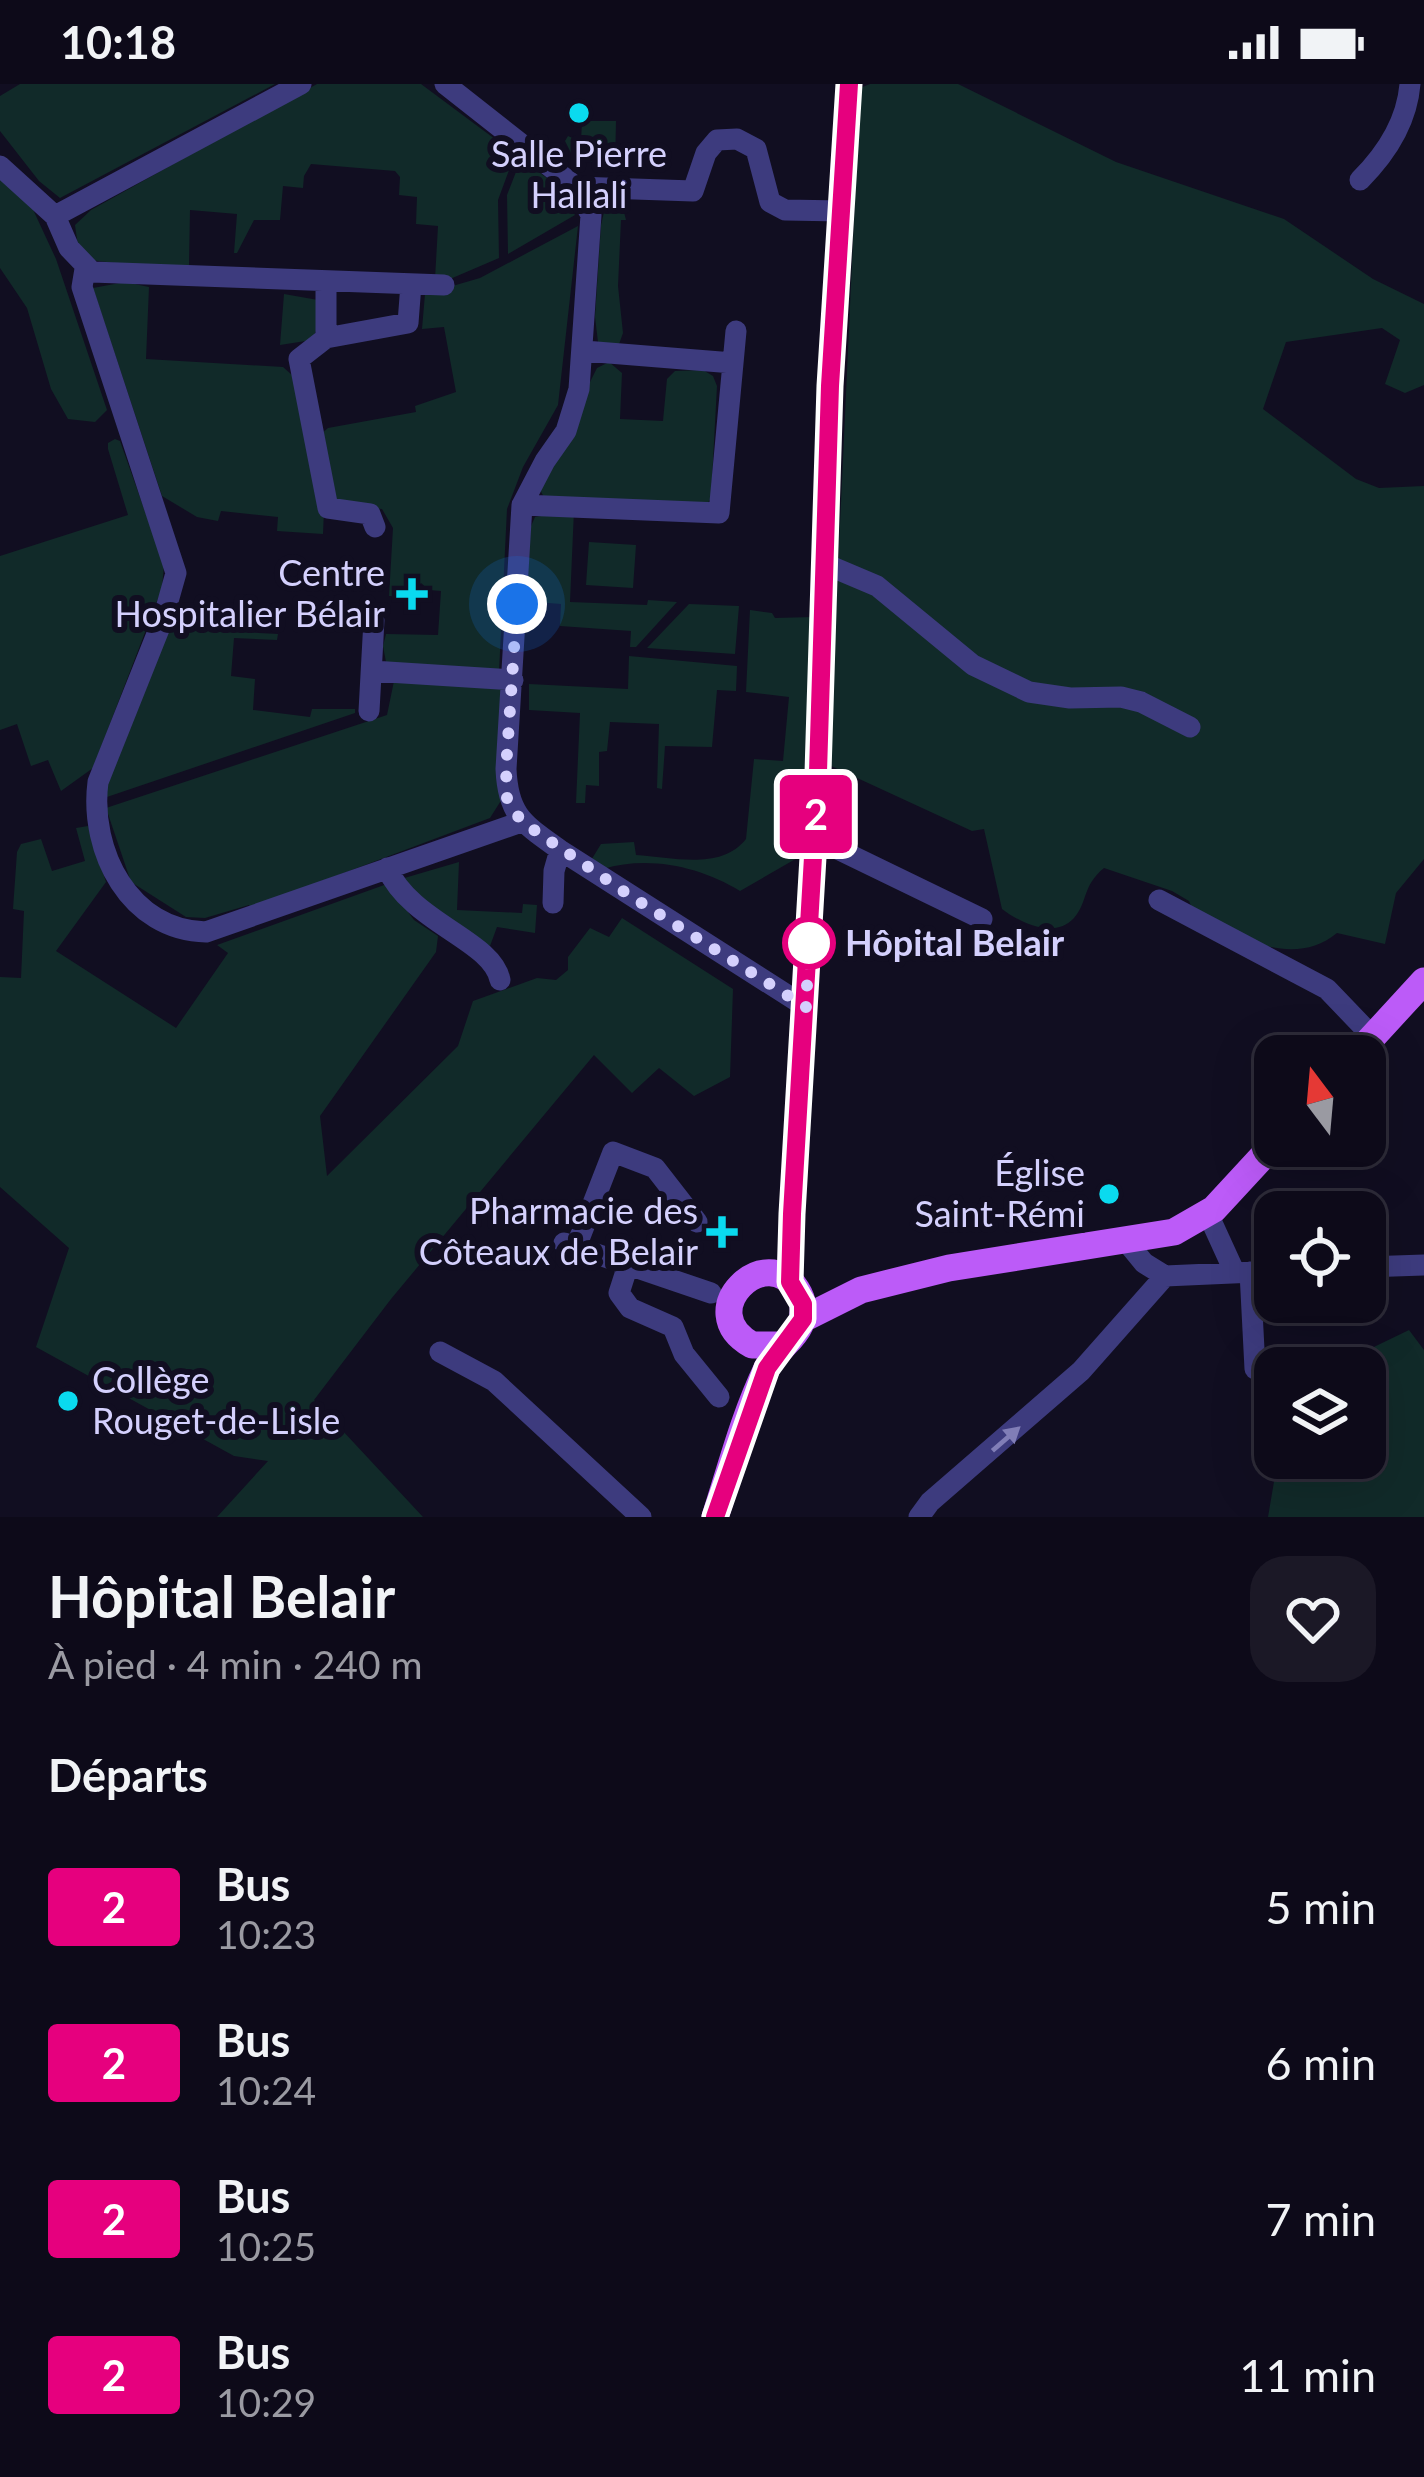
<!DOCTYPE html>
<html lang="fr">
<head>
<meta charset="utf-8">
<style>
	:root { --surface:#0d0a19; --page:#1b1826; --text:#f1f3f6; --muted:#9a9aa2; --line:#2d2b38 }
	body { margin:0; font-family:Lato,sans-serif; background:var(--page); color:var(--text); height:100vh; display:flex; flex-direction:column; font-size:45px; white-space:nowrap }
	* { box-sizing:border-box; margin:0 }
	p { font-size:39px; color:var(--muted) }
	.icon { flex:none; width:66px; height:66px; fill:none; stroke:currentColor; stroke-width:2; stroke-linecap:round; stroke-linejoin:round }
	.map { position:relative; height:1433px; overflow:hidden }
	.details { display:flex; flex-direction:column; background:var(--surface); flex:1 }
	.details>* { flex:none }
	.badge { padding:0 24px; border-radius:9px; font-size:42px; line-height:78px }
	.needle { width:78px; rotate:344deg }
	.buttons { position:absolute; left:1254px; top:951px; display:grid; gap:24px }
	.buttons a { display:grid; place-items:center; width:132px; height:132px; border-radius:24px; background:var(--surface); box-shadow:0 12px 48px #0002,0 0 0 3px var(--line); font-size:60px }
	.you { position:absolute; width:60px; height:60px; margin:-30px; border:9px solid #fff; border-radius:50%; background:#1a73e8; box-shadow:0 0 0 18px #1a73e833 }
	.map>.badge { position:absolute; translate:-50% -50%; box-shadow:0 0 0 6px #fff }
	h2 { padding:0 48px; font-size:45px; line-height:108px }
	.round { display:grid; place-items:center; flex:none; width:126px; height:126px; border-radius:36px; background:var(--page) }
	.headline { display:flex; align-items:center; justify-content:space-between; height:204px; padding:0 48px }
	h1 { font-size:57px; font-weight:700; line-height:90px }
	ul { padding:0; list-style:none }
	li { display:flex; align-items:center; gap:36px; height:156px; padding:0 48px }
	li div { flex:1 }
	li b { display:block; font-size:45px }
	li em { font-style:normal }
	li .badge { min-width:132px; font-weight:700; text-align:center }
	.status { display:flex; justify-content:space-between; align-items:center; height:84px; padding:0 60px; background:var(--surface); direction:ltr }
	.status svg { height:33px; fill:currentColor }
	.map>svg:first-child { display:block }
	.green { fill:#112a29 }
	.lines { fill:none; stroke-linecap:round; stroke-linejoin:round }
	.minor { stroke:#3d3b7e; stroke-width:21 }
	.major { stroke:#bc5bf8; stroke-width:27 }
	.oneway { fill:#817eb7 }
	.line-casing { stroke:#fff; stroke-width:27 }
	.line { stroke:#e6007e; stroke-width:18 }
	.walk { stroke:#d4d0fd; stroke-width:12; stroke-dasharray:0 21.6 }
	.poi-dot { fill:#0adaef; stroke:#110e21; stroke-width:4.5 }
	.stop-dot { fill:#fff; stroke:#e6007e; stroke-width:6 }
	.labels { text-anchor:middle; stroke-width:12; stroke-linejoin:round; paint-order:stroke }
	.poi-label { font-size:36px; fill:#d4d0fd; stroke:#110e21; text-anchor:end }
	.stop-label { font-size:36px; font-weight:bold; fill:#d4d0fd; stroke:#110e21; text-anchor:start }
</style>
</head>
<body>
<div class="status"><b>10:18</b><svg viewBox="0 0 49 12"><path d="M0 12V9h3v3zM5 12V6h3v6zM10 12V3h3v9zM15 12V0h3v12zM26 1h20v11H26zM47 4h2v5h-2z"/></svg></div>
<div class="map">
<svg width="1424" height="1433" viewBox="0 0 1424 1433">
	<rect width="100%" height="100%" fill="#110e21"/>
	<path class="green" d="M 20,0 L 275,0 L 60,114 L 39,97 L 0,47 L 0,12 Z
		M 317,0 L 421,0 L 515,70 L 498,116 L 499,174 L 450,195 L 435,195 L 438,142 L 416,140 L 417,113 L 399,111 L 400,93 L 395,87 L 311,80 L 304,92 L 303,104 L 283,102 L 280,136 L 254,136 L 237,169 L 234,169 L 237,130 L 190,126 L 189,181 L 140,182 L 90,176 L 78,162 L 75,141 L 91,126 Z
		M 870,0 L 958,0 L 1116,78 L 1284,135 L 1373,195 L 1424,220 L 1424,301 L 1405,309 L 1385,300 L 1400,256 L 1382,244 L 1286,258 L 1263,325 L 1356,395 L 1379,404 L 1424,402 L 1424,775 L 1396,809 L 1385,860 L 1337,849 C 1295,884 1241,854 1197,836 L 1189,817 L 1172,807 L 1104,784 C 1082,802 1088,818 1074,834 C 1054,856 1019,838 1002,825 L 984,745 L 972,747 L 829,681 L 860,4 Z
		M 582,37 L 616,37 L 615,82 L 574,75 L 565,57 L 568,52 L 581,58 Z
		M 521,75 L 551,97 L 575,131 L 508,170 L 507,111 Z
		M 0,95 L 30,119 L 56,175 L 107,326 L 95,338 L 68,335 L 51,305 L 27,224 L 0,184 Z
		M 616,121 L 623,124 L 626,136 L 621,136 L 618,202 L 623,249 L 618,263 L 608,264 L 598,258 L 595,233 L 601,141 L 604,128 Z
		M 578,142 L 558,321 L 523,383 L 507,425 L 499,588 L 386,578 L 383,562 L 386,550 L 438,551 L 441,507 L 429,506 L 421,499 L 414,506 L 403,505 L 402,513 L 389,512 L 393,444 L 382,425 L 336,422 L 320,351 L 328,344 L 416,328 L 415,322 L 456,308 L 444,243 L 422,245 L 425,210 L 480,194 Z
		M 125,198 L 149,203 L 146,275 L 283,283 L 292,291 L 324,426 L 323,450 L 277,447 L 278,433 L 221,427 L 218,437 L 197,433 L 162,412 L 93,204 Z
		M 284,210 L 318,216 L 319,240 L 312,256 L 280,261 Z
		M 609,278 L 622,289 L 620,335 L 663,337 L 667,295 L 675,287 L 703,286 L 713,292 L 717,302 L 711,414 L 706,422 L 545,415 L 538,402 L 597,284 Z
		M 115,355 L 120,357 L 164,481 L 162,504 L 93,684 L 61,707 L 48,676 L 31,682 L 17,640 L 0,646 L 0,472 L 128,431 L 108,365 L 108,359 Z
		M 574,426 L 570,518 L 647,521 L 648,516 L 677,518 L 636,563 L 630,563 L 631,547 L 560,542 L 561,520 L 523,517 L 528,449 L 535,433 Z
		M 589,458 L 636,461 L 633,504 L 586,501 Z
		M 689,520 L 739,522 L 735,570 L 647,564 Z
		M 750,526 L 772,529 L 775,534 L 813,533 L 799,773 L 740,807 C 701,783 649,771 603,785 L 590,778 L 601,760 L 634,758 L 636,771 C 672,773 721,787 746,755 L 754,675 L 783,677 L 789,613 L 746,608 Z
		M 169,544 L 278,550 L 277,556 L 234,554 L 231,592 L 255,595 L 253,626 L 310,633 L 312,625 L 355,625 L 355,629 L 104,714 L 105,701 Z
		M 629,572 L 737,582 L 736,607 L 717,606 L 712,663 L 665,662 L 662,705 L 657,704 L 659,640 L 610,638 L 607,667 L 599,668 L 599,702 L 586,701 L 585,719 L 576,719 L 580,629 L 529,626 L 529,600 L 628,605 Z
		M 394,597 L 503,602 L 502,715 L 490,734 L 251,824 L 249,821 L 205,834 L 186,833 L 131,798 L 106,724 L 387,631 Z
		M 88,742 L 106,798 L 56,867 L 176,944 L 228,869 L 217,861 L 387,800 L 414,836 L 438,852 L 436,868 L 320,1032 L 327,1092 L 458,962 L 473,917 L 537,894 L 556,896 L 568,886 L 568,873 L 590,844 L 609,853 L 622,834 L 733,905 L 730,993 L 694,1012 L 659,984 L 632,1009 L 594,971 L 391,1215 L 314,1316 L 423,1433 L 217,1433 L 268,1377 L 234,1372 L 36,1263 L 69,1164 L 0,1103 L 0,893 L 21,894 L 24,827 L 13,825 L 17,768 L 21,760 L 41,755 L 52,787 L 85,777 L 76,744 Z
		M 459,778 L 457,826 L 522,829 L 523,820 L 537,821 L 535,849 L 497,843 L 490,862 L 428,827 L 401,795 Z
		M 1409,1246 L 1424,1266 L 1424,1433 L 1268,1433 L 1278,1374 L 1365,1374 L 1365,1284 L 1341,1284 L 1349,1275 Z"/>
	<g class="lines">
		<path class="minor" d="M 445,0 L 576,103 L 591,131 L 579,305 L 566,347 L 545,377 L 522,421 L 506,685 C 508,732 524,740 560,766 L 806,923
			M 0,82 L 55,132 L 301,0
			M 1360,96 C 1386,70 1407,37 1410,0
			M 576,103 L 693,107 L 706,69 L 717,56 L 737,55 L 756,65 L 770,118 L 785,126 L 842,127
			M 55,132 L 69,164 L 92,188 L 444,201
			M 85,185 L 82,203 L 176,489 L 163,535 L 98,698 C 89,767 130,847 206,848 L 521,738
			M 326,197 L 326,254 L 408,239 L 411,200
			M 326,254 L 299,275 L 328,424 L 370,430 L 375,443
			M 584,267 L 733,279
			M 522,421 L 719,429 L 736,247
			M 825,480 L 877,502 L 973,581 L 1029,608 L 1070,614 L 1121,613 L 1141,618 L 1190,643
			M 372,587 L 513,596
			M 369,627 L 374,536
			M 815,754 L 982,835
			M 387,784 C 411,839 492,856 500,896
			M 1159,816 L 1327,905 L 1373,953
			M 553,819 L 554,787 L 560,766
			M 1208,1130 L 1235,1189
			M 1126,1157 L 1144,1179 L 1165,1192 L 1275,1187
			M 564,1159 L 711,1209
			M 576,1163 L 613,1068 L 655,1084 L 697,1138
			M 628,1181 L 619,1209 L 630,1224 L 673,1243 L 684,1270 L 719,1313
			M 1365,1183 L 1424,1181
			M 1250,1188 L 1255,1285
			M 790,1198 L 818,688 L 830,301 L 848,0
			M 440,1268 L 494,1297 L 641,1433
			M 919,1433 L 930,1418 L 1081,1287 L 1165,1192"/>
		<path class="major" d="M 1355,972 L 1424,897
			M 803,1235 L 861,1206 L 949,1184 L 1174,1148 L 1214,1125 L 1275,1059
			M 715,1433 C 731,1383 744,1332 767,1284 C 776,1265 793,1257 800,1241 C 805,1230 804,1217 797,1206 C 767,1156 691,1227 752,1261 L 781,1261"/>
	</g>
	<defs><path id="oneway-solid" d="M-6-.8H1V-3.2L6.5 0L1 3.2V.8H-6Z" transform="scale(3)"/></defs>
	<use class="oneway" href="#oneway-solid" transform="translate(1006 1355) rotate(-41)"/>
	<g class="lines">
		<g class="line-casing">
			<path id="line" d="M 715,1433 L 767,1284 L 803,1235 L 803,1220 L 790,1198 L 792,1130 L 818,688 L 830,302 L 849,0"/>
		</g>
		<use href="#line" class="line"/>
		<path class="walk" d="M 517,520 L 506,685 L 507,714 L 521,737 L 632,813 L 806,923 L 809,859"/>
	</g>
	<g class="poi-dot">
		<circle cx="579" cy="29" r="12"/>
		<path d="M406 492h12v12h12v12h-12v12h-12v-12h-12v-12h12z"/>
		<circle cx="1109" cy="1110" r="12"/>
		<path d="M716 1130h12v12h12v12h-12v12h-12v-12h-12v-12h12z"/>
		<circle cx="68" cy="1317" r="12"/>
	</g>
	<circle class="stop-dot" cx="809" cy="859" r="24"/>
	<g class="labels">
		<g class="poi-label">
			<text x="579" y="83" text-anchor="middle">Salle Pierre<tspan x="579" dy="41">Hallali</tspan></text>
			<text x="385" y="502">Centre<tspan x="385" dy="41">Hospitalier Bélair</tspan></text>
			<text x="1085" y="1102">Église<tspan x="1085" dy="41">Saint-Rémi</tspan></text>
			<text x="698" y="1140">Pharmacie des<tspan x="698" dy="41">Côteaux de Belair</tspan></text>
			<text x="92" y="1309" text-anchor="start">Collège<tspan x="92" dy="41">Rouget-de-Lisle</tspan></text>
		</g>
		<g class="stop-label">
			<text x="845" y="872">Hôpital Belair</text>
		</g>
	</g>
</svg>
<div class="buttons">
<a><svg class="needle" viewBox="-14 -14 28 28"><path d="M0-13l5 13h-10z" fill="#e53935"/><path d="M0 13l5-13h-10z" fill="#9a9aa2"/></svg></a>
<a><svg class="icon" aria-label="locate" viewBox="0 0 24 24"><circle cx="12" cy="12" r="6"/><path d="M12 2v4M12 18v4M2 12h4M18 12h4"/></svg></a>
<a><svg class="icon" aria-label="layers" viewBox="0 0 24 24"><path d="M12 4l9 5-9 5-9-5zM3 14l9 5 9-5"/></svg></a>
</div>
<div class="you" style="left:517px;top:520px"></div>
<b class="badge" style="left:816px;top:730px;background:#e6007e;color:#fff">2</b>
</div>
<section class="details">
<div class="headline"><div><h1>Hôpital Belair</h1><p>À pied · 4 min · 240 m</p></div><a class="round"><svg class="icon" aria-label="heart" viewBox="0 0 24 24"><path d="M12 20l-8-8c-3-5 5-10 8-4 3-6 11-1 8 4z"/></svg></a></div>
<h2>Départs</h2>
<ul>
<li><span class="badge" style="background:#e6007e;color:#fff">2</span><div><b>Bus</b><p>10:23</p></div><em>5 min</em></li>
<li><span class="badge" style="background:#e6007e;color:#fff">2</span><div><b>Bus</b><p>10:24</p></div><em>6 min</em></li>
<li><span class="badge" style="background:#e6007e;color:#fff">2</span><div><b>Bus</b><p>10:25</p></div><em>7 min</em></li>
<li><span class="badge" style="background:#e6007e;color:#fff">2</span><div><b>Bus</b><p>10:29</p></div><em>11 min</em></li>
</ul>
</section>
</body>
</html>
